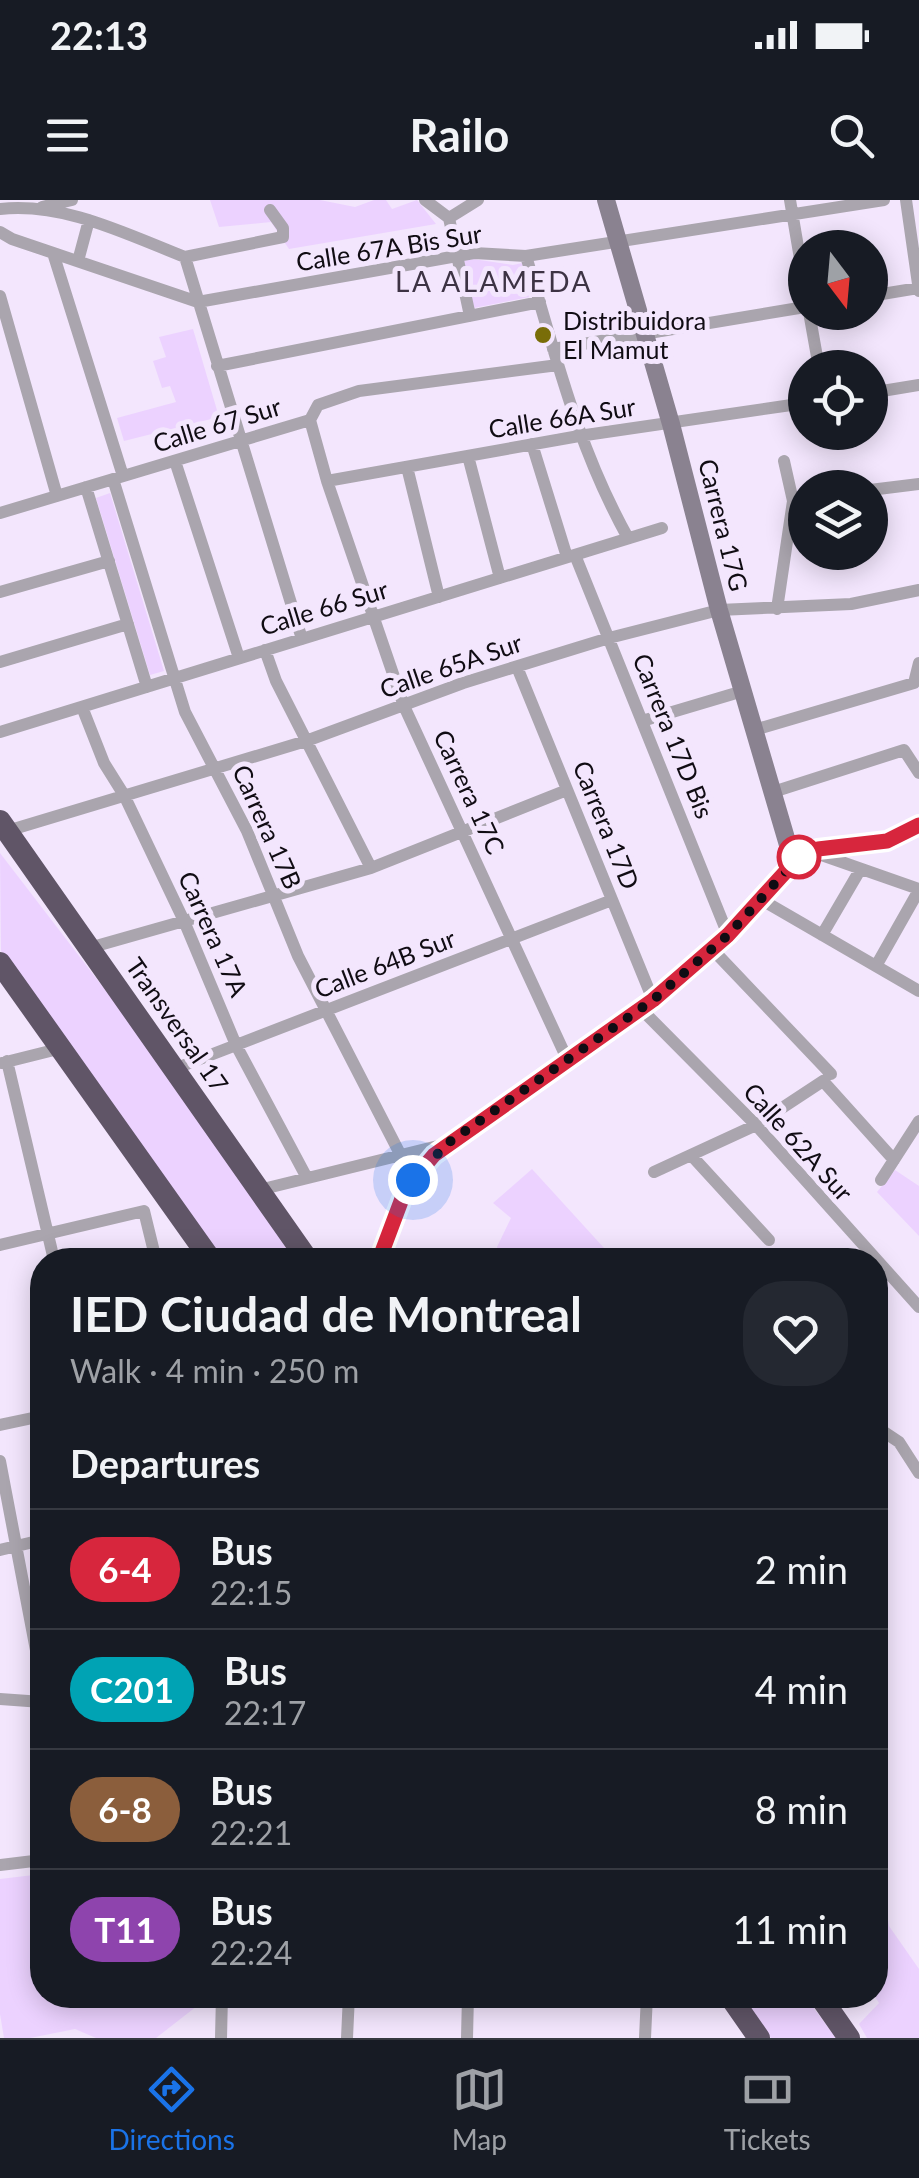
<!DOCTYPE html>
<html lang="en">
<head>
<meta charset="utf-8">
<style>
	:root { --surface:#171b24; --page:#242831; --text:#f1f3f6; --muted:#9ea1a6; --line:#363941; --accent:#1a73e8 }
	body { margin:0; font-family:Lato,sans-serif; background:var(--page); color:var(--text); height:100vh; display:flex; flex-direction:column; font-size:38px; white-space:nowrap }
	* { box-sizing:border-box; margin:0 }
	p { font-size:32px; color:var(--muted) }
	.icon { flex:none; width:55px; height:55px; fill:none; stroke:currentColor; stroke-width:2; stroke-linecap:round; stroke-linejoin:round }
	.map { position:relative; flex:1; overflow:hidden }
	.panel { position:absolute; left:30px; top:1048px; width:858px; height:760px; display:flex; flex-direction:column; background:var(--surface); border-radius:40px; box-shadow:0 5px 25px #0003 }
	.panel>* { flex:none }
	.badge { padding:0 20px; border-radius:32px; font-size:35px; line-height:65px }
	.needle { width:65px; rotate:164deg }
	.controls { position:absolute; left:788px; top:30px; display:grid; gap:20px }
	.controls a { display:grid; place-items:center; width:100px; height:100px; border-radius:50%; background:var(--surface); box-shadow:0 5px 25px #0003; font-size:50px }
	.you { position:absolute; width:50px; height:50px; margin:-25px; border:8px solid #fff; border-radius:50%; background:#1a73e8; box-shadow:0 0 0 15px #1a73e833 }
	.map>.badge { position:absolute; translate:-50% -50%; box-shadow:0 0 0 5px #fff }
	h2 { padding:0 40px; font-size:38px; line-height:90px }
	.round { display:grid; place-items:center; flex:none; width:105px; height:105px; border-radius:40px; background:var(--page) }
	.head { display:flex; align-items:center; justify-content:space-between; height:170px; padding:0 40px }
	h1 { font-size:48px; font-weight:700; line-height:75px }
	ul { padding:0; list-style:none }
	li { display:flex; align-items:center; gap:30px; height:120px; padding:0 40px; border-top:2px solid var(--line) }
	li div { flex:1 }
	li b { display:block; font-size:38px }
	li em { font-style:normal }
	li .badge { min-width:110px; font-weight:700; text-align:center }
	.status { display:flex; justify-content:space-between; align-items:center; height:70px; padding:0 50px; background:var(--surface); direction:ltr }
	.status svg { height:28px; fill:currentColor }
	header { display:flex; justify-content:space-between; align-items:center; height:130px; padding:0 40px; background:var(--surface); font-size:45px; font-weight:700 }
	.dock { display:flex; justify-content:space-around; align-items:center; height:140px; border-top:2px solid var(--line); background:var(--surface); font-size:28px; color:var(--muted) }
	.dock a { display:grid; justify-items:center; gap:5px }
	.dock .current { color:var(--accent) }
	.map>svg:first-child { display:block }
	.green { fill:#ecd2ff }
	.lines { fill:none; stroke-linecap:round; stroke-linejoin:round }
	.street { stroke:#aaa5ae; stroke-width:12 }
	.secondary { stroke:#8a8290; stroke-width:18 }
	.highway { stroke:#605567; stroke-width:22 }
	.line-casing { stroke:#fff; stroke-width:22 }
	.line { stroke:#d7263d; stroke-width:15 }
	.walk { stroke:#100c13; stroke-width:10; stroke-dasharray:0 18 }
	.poi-dot { fill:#796d08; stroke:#f3e6fd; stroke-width:4 }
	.stop-dot { fill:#fff; stroke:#d7263d; stroke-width:5 }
	.labels { text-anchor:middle; stroke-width:10; stroke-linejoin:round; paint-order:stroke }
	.street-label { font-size:25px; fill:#100c13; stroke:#f3e6fd }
	.poi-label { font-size:25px; fill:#100c13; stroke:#f3e6fd; text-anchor:start }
	.neighbourhood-label { font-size:28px; letter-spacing:2.5px; fill:#3d3344; stroke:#f3e6fd }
</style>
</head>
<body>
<div class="status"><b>22:13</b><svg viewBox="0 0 49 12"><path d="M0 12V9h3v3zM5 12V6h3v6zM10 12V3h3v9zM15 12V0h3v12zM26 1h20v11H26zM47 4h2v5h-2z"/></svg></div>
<header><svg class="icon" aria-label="menu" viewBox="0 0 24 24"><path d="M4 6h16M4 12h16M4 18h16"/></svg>Railo<svg class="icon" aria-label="search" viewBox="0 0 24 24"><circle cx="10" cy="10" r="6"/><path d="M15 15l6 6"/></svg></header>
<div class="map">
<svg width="919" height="1838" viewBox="0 0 919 1838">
	<rect width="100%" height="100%" fill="#f3e6fd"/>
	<path class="green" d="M 210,0 L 320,0 L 355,7 L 374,0 L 386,0 L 392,9 L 417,0 L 436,24 L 289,49 L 271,22 L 219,27 Z
		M 473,59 L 513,65 L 522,63 L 529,97 L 474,108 L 464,61 Z
		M 193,129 L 219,217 L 124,241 L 117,218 L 176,202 L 170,186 L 162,188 L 153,161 L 166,157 L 159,137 Z
		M 110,293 L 164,471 L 150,475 L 96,298 Z
		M 0,653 L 129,821 L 296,1060 L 222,1060 L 1,751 Z
		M 532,969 L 615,1060 L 560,1060 L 557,1051 L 535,1060 L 493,1060 L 500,1057 L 497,1047 L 511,1018 L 493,1003 Z
		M 895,970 L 919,986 L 919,1036 L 877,992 Z
		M 42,1674 L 42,1795 L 206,1795 L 206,1799 L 156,1838 L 96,1838 L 75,1829 L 30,1838 L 4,1838 L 0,1814 L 0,1679 Z
		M 881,1679 L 889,1726 L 919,1769 L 919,1838 L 867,1838 L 859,1824 L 879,1803 L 874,1795 L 875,1683 Z
		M 740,1795 L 804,1795 L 836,1838 L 771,1838 Z"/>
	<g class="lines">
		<path class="street" d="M 425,0 L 449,18 L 470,116
			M 790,0 L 805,88
			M 906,0 L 919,91
			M 42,7 L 72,0
			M 0,9 C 64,2 126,34 185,57
			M 449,18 L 478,0
			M 0,32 L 12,39 L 198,102 L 457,56 L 474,53 L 526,56 L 884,0
			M 53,53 L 123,276
			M 526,56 C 556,156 577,246 628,338
			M 185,57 L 302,439
			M 185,57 L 283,37 L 283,28 L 270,10
			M 78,61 L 89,20
			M 0,96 L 57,296
			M 870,96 L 919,88
			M 809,112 L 819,168
			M 553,149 L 805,107
			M 217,166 L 540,102
			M 870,193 L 919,185
			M 310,220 L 327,281 L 404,506 L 568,861
			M 532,244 L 567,357
			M 468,256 L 500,378
			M 175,261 L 239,458
			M 407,267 L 439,397
			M 113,279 L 185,512 L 247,631 L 298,756 L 413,979
			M 327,281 L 579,236 L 805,203
			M 86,287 L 147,487
			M 870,290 L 919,284
			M 0,313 L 310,220 L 318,205 L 359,191 L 558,165
			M 575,355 L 728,735
			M 0,392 L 109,361
			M 777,409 L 793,301 L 784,261
			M 265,450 L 276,481 L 371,668
			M 0,462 L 128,424
			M 517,467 L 653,800
			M 82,507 L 104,563 L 124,595 L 184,721 L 236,845 L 307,978
			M 642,521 L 743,491
			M 754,530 L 914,483 L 919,463
			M 0,532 L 662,328
			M 773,592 L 904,550 L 919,573
			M 7,631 L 306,541 L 463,483 L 609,438 L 719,410 L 851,404 L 919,390
			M 813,652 L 919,689
			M 760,699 L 919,791
			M 822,735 L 860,670
			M 89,748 L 371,668 L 567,590
			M 713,750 L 831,874
			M 876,766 L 919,690
			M 641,809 L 756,925 L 919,1107
			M 7,861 L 54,1060
			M 2,863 L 62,848
			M 174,869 L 612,700
			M 691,955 L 769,1040
			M 654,972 L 756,925 L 823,881 L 894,960
			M 881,980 L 919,921
			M 259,990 L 446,944
			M 0,1045 L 144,1011 L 156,1060
			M 0,1225 L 42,1216
			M 875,1226 L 899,1242 L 919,1273
			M 0,1261 L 42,1482
			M 0,1350 L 42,1340
			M 0,1499 L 42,1502
			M 0,1665 L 42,1660
			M 221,1838 L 222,1795
			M 347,1838 L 349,1795
			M 467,1838 L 468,1795
			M 645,1838 L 647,1795"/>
		<path class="secondary" d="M 606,0 L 671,224 L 719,410 L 793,662
			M 379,1060 L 407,988 L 434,955 L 653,800 L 728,735 L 799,657 L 818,649 L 887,641 L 919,625"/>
		<path class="highway" d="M 0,621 L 308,1060
			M 0,763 L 211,1060
			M 729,1795 L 759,1838
			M 819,1795 L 849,1838"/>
	</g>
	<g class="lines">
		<g class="line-casing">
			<path id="line" d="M 379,1060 L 406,988 L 434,955 L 653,800 L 728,735 L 799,657 L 818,649 L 887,641 L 919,625"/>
		</g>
		<use href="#line" class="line"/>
		<path class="walk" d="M 413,980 L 448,943 L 653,800 L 728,735 L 799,657"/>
	</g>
	<circle class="poi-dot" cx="543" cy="135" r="10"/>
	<circle class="stop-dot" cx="799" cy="657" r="20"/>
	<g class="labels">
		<g class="street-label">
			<text transform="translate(389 48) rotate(-9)" y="9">Calle 67A Bis Sur</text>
			<text transform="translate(562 218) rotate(-9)" y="9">Calle 66A Sur</text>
			<text transform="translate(217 225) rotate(-17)" y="9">Calle 67 Sur</text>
			<text transform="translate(723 325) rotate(76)" y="9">Carrera 17G</text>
			<text transform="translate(324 408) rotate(-17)" y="9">Calle 66 Sur</text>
			<text transform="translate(451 466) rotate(-19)" y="9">Calle 65A Sur</text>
			<text transform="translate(673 536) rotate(68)" y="9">Carrera 17D Bis</text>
			<text transform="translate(469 592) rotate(65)" y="9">Carrera 17C</text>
			<text transform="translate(606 625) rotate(68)" y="9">Carrera 17D</text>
			<text transform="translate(267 627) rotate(66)" y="9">Carrera 17B</text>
			<text transform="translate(213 734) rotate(66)" y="9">Carrera 17A</text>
			<text transform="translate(385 764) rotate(-21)" y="9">Calle 64B Sur</text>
			<text transform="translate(177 825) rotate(55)" y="9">Transversal 17</text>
			<text transform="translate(798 942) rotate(48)" y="9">Calle 62A Sur</text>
		</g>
		<g class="poi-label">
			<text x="563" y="130">Distribuidora<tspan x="563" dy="29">El Mamut</tspan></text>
		</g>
		<g class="neighbourhood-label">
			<text x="494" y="92">LA ALAMEDA</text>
		</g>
	</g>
</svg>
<div class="controls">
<a><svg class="needle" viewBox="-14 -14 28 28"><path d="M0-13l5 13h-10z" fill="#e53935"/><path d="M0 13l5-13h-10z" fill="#9ea1a6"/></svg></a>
<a><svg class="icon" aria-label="locate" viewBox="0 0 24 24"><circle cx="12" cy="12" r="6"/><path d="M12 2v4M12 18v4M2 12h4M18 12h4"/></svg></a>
<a><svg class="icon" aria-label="layers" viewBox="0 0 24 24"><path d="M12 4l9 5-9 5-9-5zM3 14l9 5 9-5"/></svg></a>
</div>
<div class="you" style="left:413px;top:980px"></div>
<section class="panel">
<div class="head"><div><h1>IED Ciudad de Montreal</h1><p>Walk · 4 min · 250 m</p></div><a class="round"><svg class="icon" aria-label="heart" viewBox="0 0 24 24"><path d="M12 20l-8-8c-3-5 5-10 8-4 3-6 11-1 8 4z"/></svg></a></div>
<h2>Departures</h2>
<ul>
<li><span class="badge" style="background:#d7263d;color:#fff">6-4</span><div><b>Bus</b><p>22:15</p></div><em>2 min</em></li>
<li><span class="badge" style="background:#00a3b4;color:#fff">C201</span><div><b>Bus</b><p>22:17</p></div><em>4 min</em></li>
<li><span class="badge" style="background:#8b5e3c;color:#fff">6-8</span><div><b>Bus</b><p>22:21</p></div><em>8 min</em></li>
<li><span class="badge" style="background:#8e44ad;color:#fff">T11</span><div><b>Bus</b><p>22:24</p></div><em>11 min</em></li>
</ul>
</section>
</div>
<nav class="dock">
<a class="current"><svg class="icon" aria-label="directions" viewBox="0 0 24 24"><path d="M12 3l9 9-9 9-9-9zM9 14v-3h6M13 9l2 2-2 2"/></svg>Directions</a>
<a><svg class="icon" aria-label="map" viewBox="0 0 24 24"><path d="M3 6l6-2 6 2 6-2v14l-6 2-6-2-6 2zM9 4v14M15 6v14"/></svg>Map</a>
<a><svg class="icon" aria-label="tickets" viewBox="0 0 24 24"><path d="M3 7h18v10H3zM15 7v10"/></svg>Tickets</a>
</nav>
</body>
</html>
